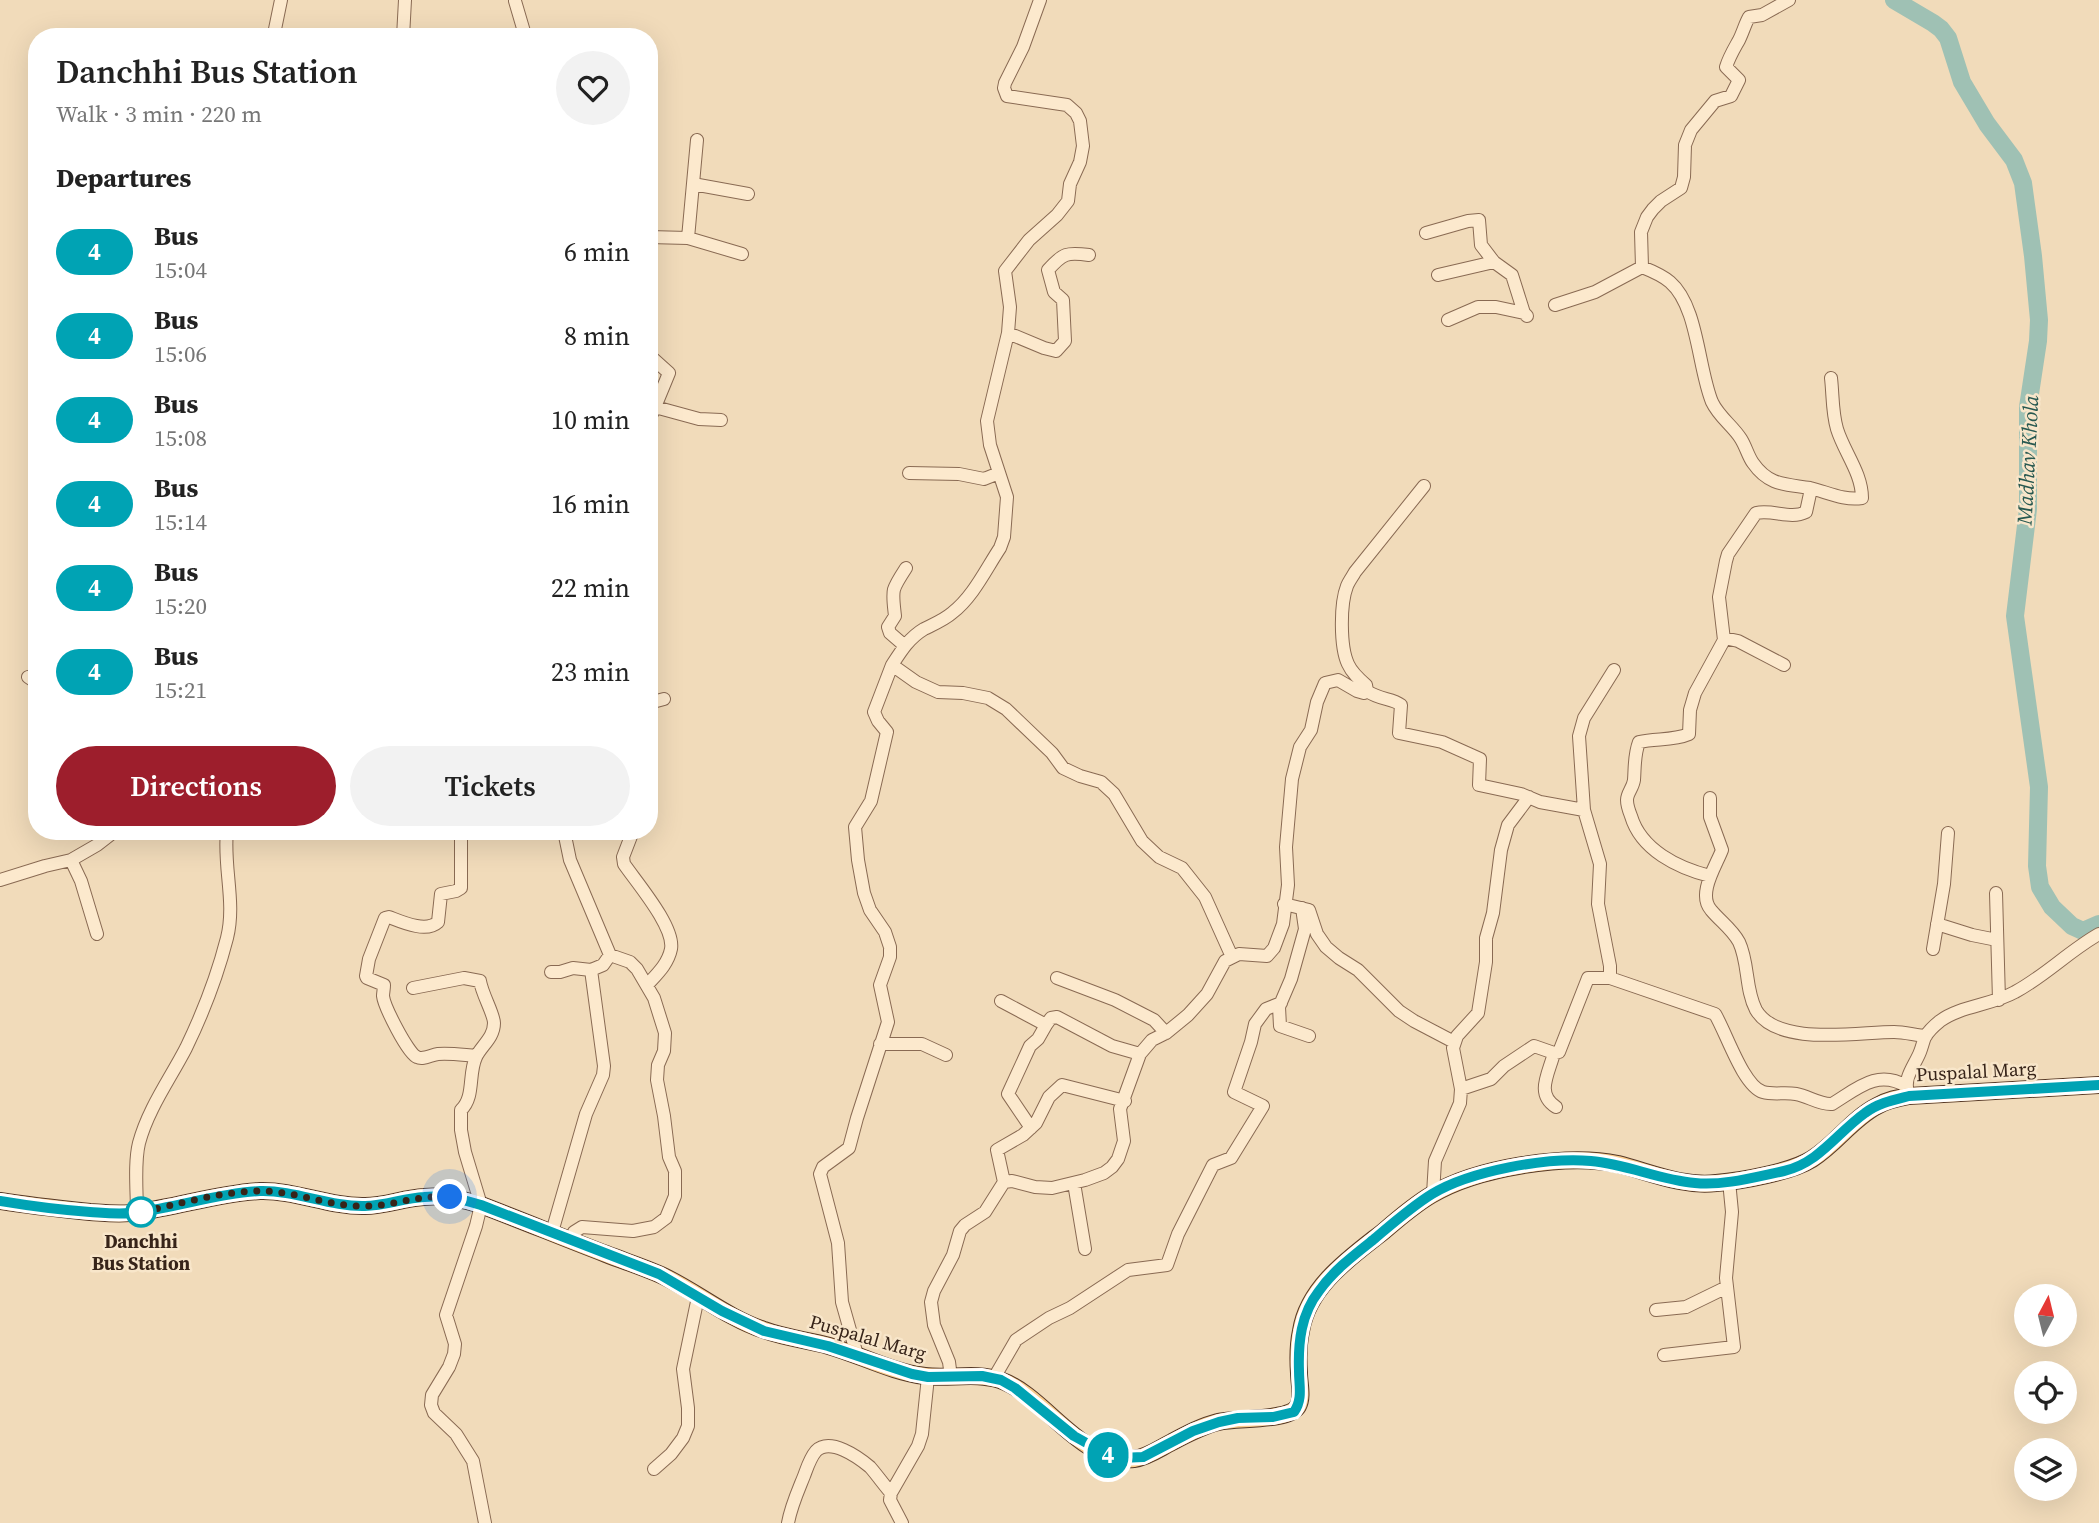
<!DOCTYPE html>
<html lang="en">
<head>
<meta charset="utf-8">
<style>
	:root { --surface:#fff; --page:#f2f2f2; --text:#222; --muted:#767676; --accent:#9d1e2c }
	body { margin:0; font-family:"Source Serif 4",serif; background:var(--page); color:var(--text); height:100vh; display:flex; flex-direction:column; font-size:26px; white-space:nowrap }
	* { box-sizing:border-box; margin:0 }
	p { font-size:23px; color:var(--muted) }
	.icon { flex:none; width:38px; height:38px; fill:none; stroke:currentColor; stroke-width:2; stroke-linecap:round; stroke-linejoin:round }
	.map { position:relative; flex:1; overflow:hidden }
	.details { position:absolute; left:28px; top:28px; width:630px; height:812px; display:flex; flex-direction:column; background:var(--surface); border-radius:28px; box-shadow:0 7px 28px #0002 }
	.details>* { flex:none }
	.badge { padding:0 14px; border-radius:23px; font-size:24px; line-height:46px }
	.needle { width:46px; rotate:7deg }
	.buttons { position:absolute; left:2014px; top:1284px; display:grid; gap:14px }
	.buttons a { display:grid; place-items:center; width:63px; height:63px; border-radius:50%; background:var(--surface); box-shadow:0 7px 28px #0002; font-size:35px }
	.you { position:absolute; width:35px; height:35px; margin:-18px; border:5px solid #fff; border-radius:50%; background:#1a73e8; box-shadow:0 0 0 10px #1a73e833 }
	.map>.badge { position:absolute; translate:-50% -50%; box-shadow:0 0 0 4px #fff }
	h2 { padding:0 28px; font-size:26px; line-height:63px }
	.round { display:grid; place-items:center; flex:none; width:74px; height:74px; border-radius:37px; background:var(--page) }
	.overview { display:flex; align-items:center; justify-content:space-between; height:119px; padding:0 28px }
	h1 { font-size:33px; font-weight:600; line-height:52px }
	.primary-button { display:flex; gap:14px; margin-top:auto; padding:14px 28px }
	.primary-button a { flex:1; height:80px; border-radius:42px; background:var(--accent); color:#fff; font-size:28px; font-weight:600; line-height:80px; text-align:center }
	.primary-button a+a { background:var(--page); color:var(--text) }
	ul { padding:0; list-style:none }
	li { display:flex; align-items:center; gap:21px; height:84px; padding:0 28px }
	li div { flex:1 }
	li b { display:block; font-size:26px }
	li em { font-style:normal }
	li .badge { min-width:77px; font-weight:700; text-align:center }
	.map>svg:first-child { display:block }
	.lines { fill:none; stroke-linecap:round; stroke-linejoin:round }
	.river { stroke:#9fc1b4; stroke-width:18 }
	.minor-casing { stroke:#896a53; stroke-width:14 }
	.major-casing { stroke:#563928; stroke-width:18 }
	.minor { stroke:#fce9cd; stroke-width:12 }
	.major { stroke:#facc8c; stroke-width:16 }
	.line-casing { stroke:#fff; stroke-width:16 }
	.line { stroke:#00a3b4; stroke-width:10 }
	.walk { stroke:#372419; stroke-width:7; stroke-dasharray:0 12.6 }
	.stop-dot { fill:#fff; stroke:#00a3b4; stroke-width:3.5 }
	.labels { text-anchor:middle; stroke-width:5; stroke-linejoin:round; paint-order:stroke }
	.street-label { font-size:19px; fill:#372419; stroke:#f8e6ca }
	.stop-label { font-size:19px; font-weight:bold; fill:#372419; stroke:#f8e6ca }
	.water-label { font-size:21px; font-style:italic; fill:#275850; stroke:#f8e6ca }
</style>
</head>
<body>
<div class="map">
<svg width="2099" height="1523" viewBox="0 0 2099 1523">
	<rect width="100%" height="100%" fill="#f1dbba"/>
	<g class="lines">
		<path class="river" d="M 1894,0 L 1933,23 L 1941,29 L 1948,38 L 1962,82 L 1987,124 L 2014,160 L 2023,183 L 2033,256 L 2039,320 L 2038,341 L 2028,407 L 2028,509 L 2015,616 L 2039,787 L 2037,866 L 2040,887 L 2052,907 L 2072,926 L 2083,931 L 2099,924"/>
		<g class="minor-casing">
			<path id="minor" d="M 1040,0 L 1023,47 L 1005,83 L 1004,88 L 1007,96 L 1067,105 L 1076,113 L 1080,121 L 1083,146 L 1080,162 L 1070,184 L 1068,201 L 1057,215 L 1029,240 L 1005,271 L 1010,307 L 1008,333 L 987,421 L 990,445 L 1007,497 L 1004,537 L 1000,548 C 986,569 973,597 952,613 C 944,620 934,624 924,629 C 909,638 901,651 892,665 L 916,682 L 938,692 L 963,693 L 988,698 L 1006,709 L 1052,753 L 1063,768 L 1080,776 L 1101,782 L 1114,794 L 1142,841 L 1159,857 L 1182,868 L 1205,897 L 1232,957
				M 515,1 L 525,35 L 515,37
				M 277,37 L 274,34 L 281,0
				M 403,37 L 405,0
				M 693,184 L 748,194
				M 1426,233 L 1468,221 L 1479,220 L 1481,245 L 1494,262 L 1512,275 L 1524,313 L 1527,316
				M 649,237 L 688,238 L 742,254
				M 688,238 L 697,140
				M 1642,267 C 1652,271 1662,275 1670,282 C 1698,306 1698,368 1712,402 C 1719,417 1733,426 1741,439 C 1746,447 1748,456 1753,463 C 1769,486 1786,484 1810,488 C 1827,492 1844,501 1862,498 C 1862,473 1844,452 1837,429 C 1832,412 1833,395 1831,378
				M 1438,275 L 1494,262
				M 1555,305 L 1595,292 L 1642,267 L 1641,232 L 1647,217 L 1653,209 L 1661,201 L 1681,188 L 1684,177 L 1685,145 L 1691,130 L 1715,101 L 1731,96 L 1739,80 L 1726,67 C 1729,57 1734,49 1739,40 C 1743,32 1745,24 1749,17 L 1762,15 L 1789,0
				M 1448,320 L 1478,307 L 1496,307 L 1524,313
				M 1008,333 L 1044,348 L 1056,351 L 1065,341 L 1063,300 L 1054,292 L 1048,270 C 1063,253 1067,252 1089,255
				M 649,355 L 669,373 L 655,407 L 699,419 L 721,420
				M 649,420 L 655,407
				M 909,473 L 959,474 L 984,479 L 999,473
				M 1724,638 L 1738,641 L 1784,665
				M 905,646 L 890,633 L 888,627 L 895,616 C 892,589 891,591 906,568
				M 1614,670 L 1584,718 L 1579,736 L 1584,810 L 1600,864 L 1598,904 L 1610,966 L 1610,978 L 1715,1014 C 1726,1032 1743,1086 1763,1092 C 1773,1095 1785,1092 1796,1094 C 1808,1096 1820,1105 1832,1104 C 1857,1089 1877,1069 1906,1086
				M 28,677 L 37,683
				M 1367,691 C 1380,700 1392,698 1401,705 L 1399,733 L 1442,742 L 1480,759 L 1479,785 L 1521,794 L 1540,802 L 1584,810
				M 649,703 L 664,699
				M 1710,798 L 1710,817 L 1722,850 C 1716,866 1697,894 1711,910 C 1720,921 1732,929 1739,942 C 1749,963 1745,989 1756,1010 C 1778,1047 1857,1032 1894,1032 C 1904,1032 1915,1035 1926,1036
				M 461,831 L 461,888 L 456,891 L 441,894 L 438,922 C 426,933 402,922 389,917 L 385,918 L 369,959 L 366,976 L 367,978 L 384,985 C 384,989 383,993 383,996 C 384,1006 408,1054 417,1057 C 423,1060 431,1055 438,1054 C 451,1053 463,1055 476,1056
				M 633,831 L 623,857 L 624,864 C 637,883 675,927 671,949 C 668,964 657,974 647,985
				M 71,860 L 81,881 L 97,934
				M 1710,876 C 1678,868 1641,850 1631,816 C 1629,811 1627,806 1627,800 C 1627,793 1633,788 1634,780 C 1635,767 1634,755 1639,742 C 1656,738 1673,741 1689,734 L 1690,710 L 1695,693 L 1724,640 L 1719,597 L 1726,561 L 1728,554 L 1756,513 C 1773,509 1790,520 1806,512 L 1811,489
				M 0,880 L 45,866 L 71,860 L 97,845 L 115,831
				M 1996,893 L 1999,1000
				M 1284,904 L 1309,910 L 1317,934 L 1326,947 L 1339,958 L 1358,970 L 1399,1011 L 1414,1021 L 1454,1042
				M 1302,908 L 1305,929 L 1291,979 L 1279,1007 L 1280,1026 L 1309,1036
				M 1937,924 L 1972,935 L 1997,940
				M 1933,949 L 1944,884 L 1948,833
				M 551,972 L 560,972 L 573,968 L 591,970
				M 1057,978 L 1115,1000 L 1154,1020 L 1166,1033
				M 413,988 L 464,978 L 480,981 C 482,994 494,1014 494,1023 C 494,1038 481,1046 476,1057 C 468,1074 475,1097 461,1110 L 461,1130 L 465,1152 L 481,1205 L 476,1226 L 446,1315 L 455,1344 L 454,1354 L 449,1367 L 432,1395 L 431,1405 L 434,1413 L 456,1434 L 473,1461 L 485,1523
				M 1001,1001 L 1046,1025 L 1051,1018 L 1057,1017 L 1112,1046 L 1140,1054
				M 880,1044 L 922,1044 L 946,1055
				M 1554,1053 L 1559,1052 L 1588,978 L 1610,978
				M 1461,1089 L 1491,1079 L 1504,1066 L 1534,1046 L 1554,1053 C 1549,1073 1535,1094 1556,1107
				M 1908,1092 C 1903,1078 1915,1065 1920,1052 C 1922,1047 1923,1042 1925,1037 C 1928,1032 1935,1025 1940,1021 C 1960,1006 1992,1005 2015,992 C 2045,976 2069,951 2099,934
				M 1031,1128 L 1008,1094 L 1030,1046 L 1038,1039 L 1046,1025
				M 1004,1182 L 997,1150 L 1023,1135 L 1036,1123 L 1049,1097 L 1062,1085 L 1125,1101
				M 1074,1183 L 1085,1249
				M 1433,1194 L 1435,1161 L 1460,1103 L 1461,1089 L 1453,1048 L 1457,1036 L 1478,1013 L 1486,962 L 1486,938 L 1493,913 L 1501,850 L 1508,825 L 1529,797
				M 137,1213 C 137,1192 134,1163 139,1143 C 148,1109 170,1079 186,1048 C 202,1015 218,973 227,938 C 236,903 223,866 227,831
				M 552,1232 L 586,1114 L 603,1075 L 604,1066 L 591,970 L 603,965 L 610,955 L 570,860 L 564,831
				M 572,1240 L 574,1232 L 582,1227 L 633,1231 L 654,1227 L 666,1218 L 675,1196 L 675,1171 L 669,1157 L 664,1116 L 657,1080 L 658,1065 L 664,1051 L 665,1033 L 654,998 L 637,969 L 630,962 L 610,955
				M 1656,1310 L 1686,1307 L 1727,1287
				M 857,1355 L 842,1302 L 838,1243 L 820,1174 L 823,1167 L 849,1148 L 857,1118 L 888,1022 L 880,985 L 890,957 L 890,947 L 885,932 L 870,910 L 864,893 L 858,860 L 855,827 L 871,801 L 887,732 L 878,721 L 874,712 L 892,665
				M 1664,1355 L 1734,1347 L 1726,1278 L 1732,1212 L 1729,1181
				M 951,1377 L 949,1362 L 934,1325 L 931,1302 L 934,1291 L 953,1255 L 960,1231 L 965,1225 L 985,1212 L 1004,1182 L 1012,1181 L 1035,1187 L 1052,1188 L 1085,1180 L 1104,1173 L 1112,1167 L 1118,1159 L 1124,1141 L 1120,1109 L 1140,1054 L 1152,1040 L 1166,1033 L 1188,1015 L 1207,994 L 1225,961 L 1239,954 L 1267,956 L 1274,948 L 1283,924 L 1288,885 L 1286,847 L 1292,779 L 1300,747 L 1311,730 L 1317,702 L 1325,683 L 1338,680 L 1357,691 L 1364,693 L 1367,691 L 1366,685 C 1359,679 1352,673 1348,664 C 1340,647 1340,604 1347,586 C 1349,581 1353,576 1355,572 L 1424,486
				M 994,1378 L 1016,1340 L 1049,1318 L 1070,1308 L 1128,1270 L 1167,1265 L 1178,1234 L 1213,1165 L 1231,1158 L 1263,1106 L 1234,1092 L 1251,1042 L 1255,1024 L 1266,1009 L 1281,1003
				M 654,1469 L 671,1454 L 683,1438 L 688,1426 L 688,1408 L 683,1369 L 698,1297
				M 788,1523 C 791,1506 798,1491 804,1476 C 807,1468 810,1458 816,1451 C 830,1437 858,1457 870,1467 C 877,1475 884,1485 891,1493
				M 902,1523 L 890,1500 L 891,1493 L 918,1446 L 922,1434 L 928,1377"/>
		</g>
		<g class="major-casing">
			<path id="major" d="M 0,1201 C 30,1206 60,1209 90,1212 C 106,1213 123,1215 138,1212 C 179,1207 218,1193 260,1191 C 295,1190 330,1207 365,1206 C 385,1206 404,1198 424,1197 C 444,1195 462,1199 481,1205 C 523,1221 564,1238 606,1254 C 624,1261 643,1267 661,1275 C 696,1291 727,1318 764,1330 C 785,1338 808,1340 829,1346 C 861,1355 891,1372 925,1376 C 949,1379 976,1372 1000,1380 C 1046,1396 1079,1463 1134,1459 C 1148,1457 1160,1448 1172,1442 C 1187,1434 1202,1426 1218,1422 C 1236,1417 1289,1422 1298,1406 C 1303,1397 1299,1383 1299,1373 C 1298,1359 1298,1345 1301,1331 C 1308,1286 1351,1257 1384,1231 C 1399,1218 1414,1205 1431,1195 C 1476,1168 1566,1153 1618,1164 C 1650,1172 1682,1187 1716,1183 C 1742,1181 1791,1172 1812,1159 C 1836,1144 1852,1119 1877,1106 C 1887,1100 1898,1098 1909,1096 L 2099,1085"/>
		</g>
		<use href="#minor" class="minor"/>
		<use href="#major" class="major"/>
	</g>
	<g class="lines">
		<g class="line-casing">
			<path id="line" d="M 0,1201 C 30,1206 60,1210 90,1212 C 106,1213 123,1215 138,1212 C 179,1207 218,1193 260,1191 C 295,1190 330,1207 365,1206 C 385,1206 404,1198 424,1197 C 444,1195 462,1199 481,1205 L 659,1274 L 722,1311 L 764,1331 L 828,1346 L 912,1374 L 928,1377 L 982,1376 L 1001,1380 L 1015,1388 L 1074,1436 L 1108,1455 L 1120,1458 L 1143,1457 L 1193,1431 L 1219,1422 L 1238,1418 L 1273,1417 L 1294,1412 C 1303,1399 1299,1386 1299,1371 C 1298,1342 1301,1314 1319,1291 C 1333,1271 1354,1255 1373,1240 C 1392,1224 1411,1207 1432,1194 C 1470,1171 1546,1157 1591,1161 C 1627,1164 1659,1180 1695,1183 C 1723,1186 1755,1177 1784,1171 C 1819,1163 1837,1133 1865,1113 C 1878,1103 1893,1100 1909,1096 L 2099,1085"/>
		</g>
		<use href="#line" class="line"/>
		<path class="walk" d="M 141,1212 L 137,1213 C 175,1205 226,1190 264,1191 C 298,1192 331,1207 365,1206 C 394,1206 420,1194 450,1197"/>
	</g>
	<circle class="stop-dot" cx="141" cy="1212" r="14"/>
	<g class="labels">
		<g class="street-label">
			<text transform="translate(1976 1071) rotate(-3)" y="7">Puspalal Marg</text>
			<text transform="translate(868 1337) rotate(16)" y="7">Puspalal Marg</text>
		</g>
		<g class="stop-label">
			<text x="141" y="1248">Danchhi<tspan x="141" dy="22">Bus Station</tspan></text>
		</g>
		<g class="water-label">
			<text transform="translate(2028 460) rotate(-87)" y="7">Madhav Khola</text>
		</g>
	</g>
</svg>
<div class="buttons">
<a><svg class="needle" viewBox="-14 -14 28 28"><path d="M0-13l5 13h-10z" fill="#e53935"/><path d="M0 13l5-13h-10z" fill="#767676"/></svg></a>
<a><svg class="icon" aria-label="locate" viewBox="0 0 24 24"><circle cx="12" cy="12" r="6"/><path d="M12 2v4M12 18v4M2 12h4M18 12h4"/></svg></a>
<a><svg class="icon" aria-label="layers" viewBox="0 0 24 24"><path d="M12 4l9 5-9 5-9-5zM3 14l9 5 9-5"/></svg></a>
</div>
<div class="you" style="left:450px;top:1197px"></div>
<b class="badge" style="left:1108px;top:1455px;background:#00a3b4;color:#fff">4</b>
<section class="details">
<div class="overview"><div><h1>Danchhi Bus Station</h1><p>Walk · 3 min · 220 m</p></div><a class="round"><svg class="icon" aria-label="heart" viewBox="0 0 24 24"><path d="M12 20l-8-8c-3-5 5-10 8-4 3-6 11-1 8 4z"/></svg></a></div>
<h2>Departures</h2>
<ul>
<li><span class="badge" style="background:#00a3b4;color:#fff">4</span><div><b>Bus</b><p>15:04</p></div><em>6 min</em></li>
<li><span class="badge" style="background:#00a3b4;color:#fff">4</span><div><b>Bus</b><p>15:06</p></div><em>8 min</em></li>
<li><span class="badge" style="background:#00a3b4;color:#fff">4</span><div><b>Bus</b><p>15:08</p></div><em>10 min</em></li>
<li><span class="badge" style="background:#00a3b4;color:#fff">4</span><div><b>Bus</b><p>15:14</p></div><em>16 min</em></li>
<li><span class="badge" style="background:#00a3b4;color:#fff">4</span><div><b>Bus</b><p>15:20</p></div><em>22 min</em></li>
<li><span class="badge" style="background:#00a3b4;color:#fff">4</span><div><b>Bus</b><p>15:21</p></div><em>23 min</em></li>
</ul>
<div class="primary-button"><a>Directions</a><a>Tickets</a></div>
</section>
</div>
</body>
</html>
